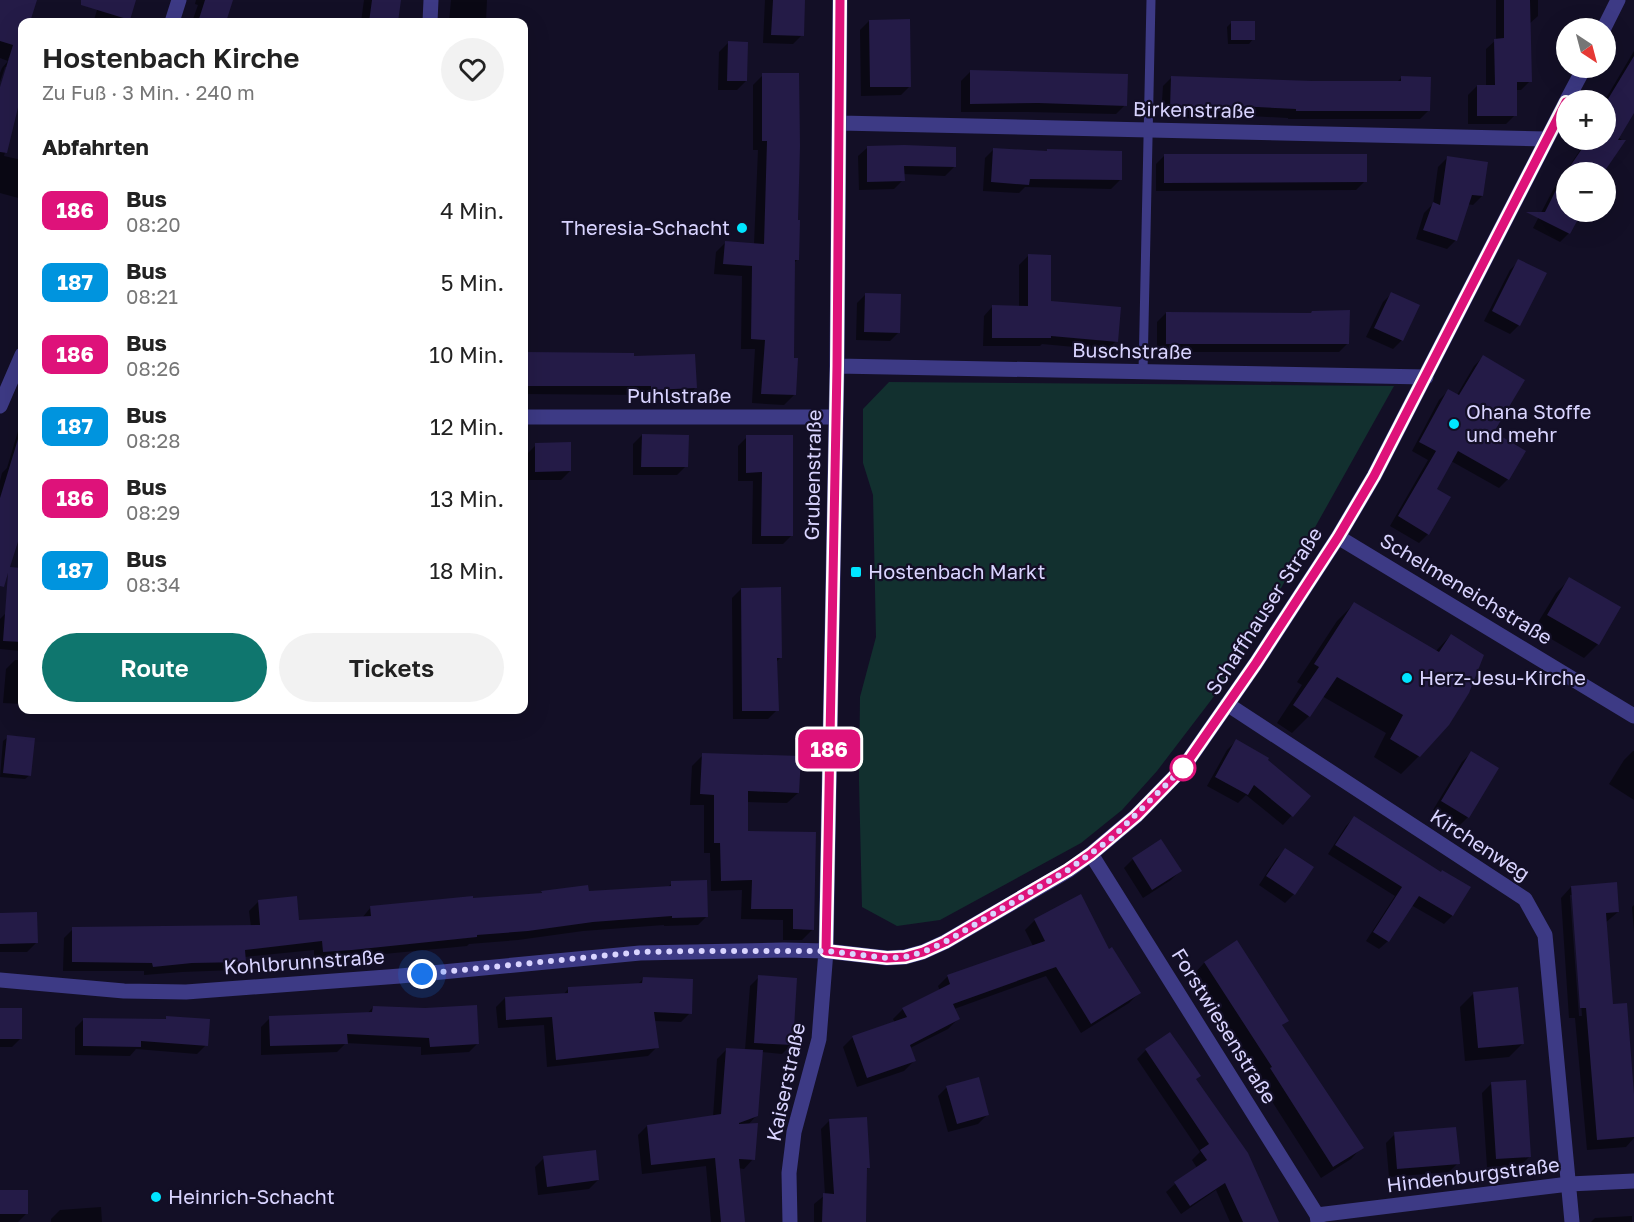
<!DOCTYPE html>
<html lang="de">
<head>
<meta charset="utf-8">
<style>
	:root { --surface:#fff; --page:#f2f2f2; --text:#222; --muted:#767676; --accent:#0f766e }
	body { margin:0; font-family:"Golos Text",sans-serif; background:var(--page); color:var(--text); height:100vh; display:flex; flex-direction:column; font-size:22px; white-space:nowrap }
	* { box-sizing:border-box; margin:0 }
	p { font-size:20px; color:var(--muted) }
	.icon { flex:none; width:33px; height:33px; fill:none; stroke:currentColor; stroke-width:2; stroke-linecap:round; stroke-linejoin:round }
	.map { position:relative; flex:1; overflow:hidden }
	.side { position:absolute; left:18px; top:18px; width:510px; height:696px; display:flex; flex-direction:column; background:var(--surface); border-radius:12px; box-shadow:0 6px 24px #0002 }
	.side>* { flex:none }
	.badge { padding:0 12px; border-radius:9px; font-size:21px; line-height:39px }
	.needle { width:39px; rotate:144deg }
	.fabs { position:absolute; left:1556px; top:18px; display:grid; gap:12px }
	.fabs a { display:grid; place-items:center; width:60px; height:60px; border-radius:50%; background:var(--surface); box-shadow:0 6px 24px #0002; font-size:30px }
	.you { position:absolute; width:30px; height:30px; margin:-15px; border:4px solid #fff; border-radius:50%; background:#1a73e8; box-shadow:0 0 0 9px #1a73e833 }
	.map>.badge { position:absolute; translate:-50% -50%; box-shadow:0 0 0 3px #fff }
	h2 { padding:0 24px; font-size:22px; line-height:54px }
	.round { display:grid; place-items:center; flex:none; width:63px; height:63px; border-radius:32px; background:var(--page) }
	.head { display:flex; align-items:center; justify-content:space-between; height:102px; padding:0 24px }
	h1 { font-size:28px; font-weight:600; line-height:45px }
	.button { display:flex; gap:12px; margin-top:auto; padding:12px 24px }
	.button a { flex:1; height:69px; border-radius:36px; background:var(--accent); color:#fff; font-size:24px; font-weight:600; line-height:69px; text-align:center }
	.button a+a { background:var(--page); color:var(--text) }
	ul { padding:0; list-style:none }
	li { display:flex; align-items:center; gap:18px; height:72px; padding:0 24px }
	li div { flex:1 }
	li b { display:block; font-size:22px }
	li em { font-style:normal }
	li .badge { min-width:66px; font-weight:700; text-align:center }
	.map>svg:first-child { display:block }
	.green { fill:#12302f }
	.shadow { fill:#0007; fill-rule:evenodd }
	.building { fill:#241b47 }
	.lines { fill:none; stroke-linecap:round; stroke-linejoin:round }
	.lane { stroke:#3d3a85; stroke-width:9 }
	.street { stroke:#3d3a85; stroke-width:15 }
	.line-casing { stroke:#fff; stroke-width:14 }
	.line { stroke:#de127a; stroke-width:9 }
	.walk { stroke:#d9d4ff; stroke-width:6; stroke-dasharray:0 10.8 }
	.poi-dot { fill:#00e5ff; stroke:#130f26; stroke-width:2 }
	.stop-dot { fill:#fff; stroke:#de127a; stroke-width:3 }
	.labels { text-anchor:middle; stroke-width:4.5; stroke-linejoin:round; paint-order:stroke }
	.street-label { font-size:20px; fill:#d9d4ff; stroke:#130f26 }
	.poi-label { font-size:20px; fill:#d9d4ff; stroke:#130f26; text-anchor:start }
</style>
</head>
<body>
<div class="map">
<svg width="1634" height="1222" viewBox="0 0 1634 1222">
	<rect width="100%" height="100%" fill="#130f26"/>
	<path class="green" d="M 889,382 L 1394,386 L 1271,606 L 1215,695 L 1157,771 L 1122,810 L 1081,843 L 940,920 L 897,926 L 862,907 L 859,781 L 860,697 L 876,637 L 873,495 L 863,463 L 863,409 Z"/>
	<path class="shadow" d="M 0,0 L 35,0 L 28,22 L 22,22 L 20,47 L 8,59 L 22,64 L 22,85 L 4,156 L 22,160 L 22,199 L 0,193 L 0,93 L 8,67 L 5,67 L 0,82 L 0,73 L 2,68 L 8,61 L 0,58 Z
		M 100,0 L 135,0 L 129,19 L 125,22 L 102,22 L 94,20 Z
		M 196,0 L 231,0 L 224,22 L 192,22 L 198,5 L 195,4 Z
		M 364,0 L 400,0 L 397,22 L 361,22 Z
		M 451,0 L 487,0 L 486,22 L 449,22 Z
		M 765,0 L 804,0 L 802,35 L 793,44 L 763,43 Z
		M 1496,0 L 1538,0 L 1538,16 L 1529,24 L 1530,81 L 1521,90 L 1516,90 L 1515,115 L 1506,124 L 1468,124 L 1468,95 L 1477,86 L 1486,86 L 1486,49 L 1496,40 Z
		M 869,21 L 910,86 L 901,95 L 861,96 L 860,30 Z
		M 1232,22 L 1253,39 L 1249,44 L 1228,44 L 1227,27 Z
		M 728,43 L 746,81 L 737,90 L 718,90 L 719,52 Z
		M 1634,51 L 1634,110 L 1618,137 L 1623,141 L 1602,172 L 1566,172 L 1566,212 L 1580,212 L 1569,233 L 1560,242 L 1533,228 L 1553,190 L 1587,140 L 1605,140 L 1605,100 Z
		M 970,72 L 1125,105 L 1116,114 L 1028,112 L 961,112 L 961,81 Z
		M 763,75 L 796,221 L 797,260 L 794,263 L 794,395 L 784,405 L 752,403 L 755,349 L 741,349 L 742,276 L 714,274 L 716,252 L 726,242 L 754,244 L 758,150 L 753,150 L 753,85 Z
		M 1172,77 L 1312,82 L 1396,83 L 1402,77 L 1429,110 L 1420,119 L 1288,119 L 1288,118 L 1232,115 L 1226,120 L 1161,117 L 1163,86 Z
		M 867,148 L 954,167 L 945,176 L 903,174 L 903,180 L 894,189 L 859,190 L 858,156 Z
		M 994,149 L 1046,153 L 1120,180 L 1111,189 L 1025,187 L 1019,193 L 983,191 L 985,158 Z
		M 1165,155 L 1365,181 L 1356,190 L 1156,191 L 1156,164 Z
		M 1447,158 L 1482,196 L 1473,205 L 1468,204 L 1456,240 L 1447,249 L 1416,239 L 1424,213 L 1433,204 L 1438,167 Z
		M 1028,256 L 1049,303 L 1116,341 L 1107,350 L 1042,344 L 1040,346 L 983,346 L 984,316 L 992,307 L 1019,307 L 1019,265 Z
		M 1519,261 L 1519,325 L 1510,334 L 1484,321 L 1510,270 Z
		M 866,294 L 899,332 L 890,341 L 856,340 L 857,303 Z
		M 1391,294 L 1402,340 L 1393,349 L 1366,337 L 1383,302 Z
		M 1166,313 L 1311,314 L 1348,343 L 1339,352 L 1157,352 L 1157,322 Z
		M 524,354 L 632,354 L 632,358 L 695,388 L 686,397 L 643,398 L 642,395 L 524,394 Z
		M 1483,357 L 1492,433 L 1508,479 L 1499,488 L 1451,461 L 1435,490 L 1428,534 L 1419,543 L 1390,526 L 1428,460 L 1412,451 L 1439,400 L 1448,391 L 1457,395 L 1474,366 Z
		M 22,418 L 22,522 L 12,556 L 0,564 L 0,481 L 2,473 L 7,468 Z
		M 642,435 L 686,466 L 677,475 L 633,475 L 633,444 Z
		M 747,437 L 792,535 L 783,544 L 752,544 L 753,481 L 738,481 L 738,446 Z
		M 536,445 L 570,471 L 561,480 L 527,480 L 527,454 Z
		M 1570,579 L 1619,608 L 1598,644 L 1584,658 L 1534,629 L 1556,593 Z
		M 741,589 L 781,657 L 776,662 L 777,710 L 768,719 L 733,719 L 732,598 Z
		M 1355,603 L 1435,652 L 1451,635 L 1419,756 L 1401,774 L 1374,757 L 1386,733 L 1322,696 L 1309,716 L 1292,733 L 1277,723 L 1302,685 L 1297,682 L 1337,621 Z
		M 6,613 L 22,614 L 21,651 L 0,649 L 0,619 Z
		M 15,660 L 22,660 L 22,704 L 3,703 L 6,669 Z
		M 8,737 L 30,775 L 25,779 L 0,777 L 3,741 Z
		M 1236,741 L 1266,760 L 1309,796 L 1283,825 L 1246,795 L 1238,803 L 1207,786 L 1227,750 Z
		M 1633,751 L 1634,751 L 1634,800 L 1609,784 L 1624,760 Z
		M 1471,753 L 1468,817 L 1459,826 L 1433,810 L 1462,762 Z
		M 703,755 L 798,793 L 787,803 L 746,802 L 747,833 L 813,929 L 802,940 L 783,940 L 783,920 L 741,919 L 742,890 L 711,891 L 710,853 L 704,853 L 704,805 L 690,805 L 692,766 Z
		M 1354,818 L 1441,874 L 1452,916 L 1444,924 L 1411,905 L 1388,941 L 1379,949 L 1366,941 L 1395,896 L 1328,854 L 1346,826 Z
		M 1285,850 L 1294,894 L 1285,903 L 1259,885 L 1276,859 Z
		M 1133,859 L 1180,871 L 1171,880 L 1143,898 L 1124,868 Z
		M 672,883 L 707,916 L 698,925 L 664,926 L 664,925 L 583,931 L 518,940 L 469,944 L 467,946 L 342,958 L 314,960 L 314,950 L 244,957 L 244,961 L 235,970 L 182,972 L 144,975 L 144,971 L 63,971 L 64,938 L 73,929 L 251,927 L 249,911 L 258,902 L 298,921 L 362,918 L 371,907 L 540,894 L 542,892 L 588,893 L 667,888 Z
		M 1571,887 L 1618,912 L 1605,923 L 1612,1006 L 1634,1109 L 1634,1138 L 1626,1147 L 1587,1150 L 1575,1018 L 1569,1018 L 1561,898 ZM 1570,895 L 1573,895 L 1582,1016 L 1579,1016 Z
		M 1634,905 L 1634,932 L 1632,907 Z
		M 0,914 L 36,943 L 27,952 L 0,952 Z
		M 1035,920 L 1108,951 L 1139,993 L 1129,1003 L 1081,1033 L 1046,976 L 954,1009 L 958,1019 L 948,1029 L 910,1048 L 914,1061 L 904,1071 L 857,1087 L 843,1047 L 853,1037 L 895,1023 L 893,1019 L 903,1009 L 940,991 L 938,986 L 948,976 L 1033,946 L 1025,930 Z
		M 1236,942 L 1287,1021 L 1281,1026 L 1362,1147 L 1351,1159 L 1321,1178 L 1259,1081 L 1261,1079 L 1193,975 L 1204,963 Z
		M 759,977 L 791,1045 L 782,1054 L 761,1052 L 757,1115 L 747,1126 L 753,1159 L 744,1169 L 738,1168 L 743,1222 L 711,1222 L 706,1166 L 642,1174 L 638,1135 L 647,1126 L 713,1117 L 717,1059 L 727,1049 L 745,1050 L 750,986 Z
		M 643,979 L 690,1013 L 681,1022 L 654,1021 L 657,1047 L 648,1056 L 547,1067 L 544,1025 L 498,1028 L 496,1007 L 505,998 L 563,995 L 568,989 L 637,985 Z
		M 1474,993 L 1523,1043 L 1509,1057 L 1465,1061 L 1460,1007 Z
		M 373,1007 L 478,1043 L 469,1052 L 421,1055 L 421,1047 L 346,1043 L 337,1052 L 261,1055 L 261,1027 L 270,1018 L 367,1014 Z
		M 0,1009 L 21,1038 L 12,1047 L 0,1047 Z
		M 167,1017 L 206,1045 L 197,1054 L 136,1049 L 130,1056 L 75,1055 L 75,1028 L 84,1019 L 164,1021 Z
		M 1146,1050 L 1195,1080 L 1278,1222 L 1230,1222 L 1216,1190 L 1181,1214 L 1166,1192 L 1175,1184 L 1197,1168 L 1192,1160 L 1200,1152 L 1137,1059 Z
		M 1491,1084 L 1530,1156 L 1521,1165 L 1487,1167 L 1482,1093 Z
		M 947,1087 L 987,1115 L 978,1124 L 948,1132 L 938,1096 Z
		M 830,1120 L 869,1167 L 865,1171 L 864,1222 L 814,1222 L 814,1204 L 825,1195 L 821,1129 Z
		M 1395,1134 L 1458,1163 L 1449,1172 L 1389,1177 L 1386,1143 Z
		M 544,1158 L 598,1180 L 589,1189 L 538,1195 L 535,1167 Z
		M 0,1191 L 26,1214 L 18,1222 L 0,1222 Z
		M 101,1207 L 102,1222 L 51,1222 L 51,1219 L 60,1210 Z
		M 1632,1216 L 1632,1222 L 1591,1222 L 1595,1218 Z"/>
	<path class="building" d="M 0,0 L 37,0 L 30,22 L 22,22 L 22,91 L 7,153 L 0,152 L 0,87 L 13,45 L 0,41 Z
		M 81,0 L 136,0 L 130,20 L 81,5 Z
		M 205,0 L 233,0 L 226,22 L 198,22 Z
		M 372,0 L 401,0 L 398,22 L 369,22 Z
		M 773,0 L 805,0 L 804,36 L 771,35 Z
		M 1504,0 L 1530,0 L 1532,82 L 1517,82 L 1517,116 L 1477,116 L 1477,85 L 1495,85 L 1494,39 L 1504,38 Z
		M 910,19 L 911,87 L 870,87 L 869,20 Z
		M 1231,21 L 1255,21 L 1255,40 L 1231,40 Z
		M 728,41 L 748,42 L 747,81 L 727,81 Z
		M 1634,56 L 1634,113 L 1618,140 L 1626,140 L 1604,172 L 1566,172 L 1588,140 L 1605,140 L 1605,104 Z
		M 970,70 L 1128,74 L 1127,106 L 1038,103 L 970,104 Z
		M 762,73 L 799,73 L 800,146 L 798,220 L 800,220 L 799,260 L 795,260 L 794,358 L 798,358 L 796,395 L 761,394 L 765,340 L 751,339 L 752,266 L 723,264 L 725,241 L 764,244 L 767,141 L 762,141 Z
		M 1171,76 L 1312,81 L 1401,81 L 1401,76 L 1431,77 L 1430,111 L 1296,111 L 1296,109 L 1237,106 L 1236,112 L 1170,109 Z
		M 904,145 L 956,147 L 956,167 L 904,166 L 905,181 L 867,182 L 867,146 Z
		M 993,148 L 1047,151 L 1047,149 L 1122,151 L 1122,180 L 1030,179 L 1029,185 L 991,182 Z
		M 1164,154 L 1367,154 L 1367,182 L 1164,183 Z
		M 1447,156 L 1488,162 L 1483,196 L 1472,195 L 1457,241 L 1423,230 L 1433,202 L 1440,205 Z
		M 1566,170 L 1566,212 L 1582,212 L 1570,234 L 1526,212 L 1545,212 Z
		M 1028,254 L 1051,255 L 1051,301 L 1121,307 L 1118,342 L 1051,336 L 1051,338 L 992,338 L 992,305 L 1028,306 Z
		M 1518,259 L 1547,273 L 1520,326 L 1492,311 Z
		M 1391,292 L 1420,305 L 1403,341 L 1374,328 Z
		M 865,293 L 901,294 L 900,333 L 864,332 Z
		M 1350,310 L 1349,344 L 1166,344 L 1166,312 L 1311,313 L 1312,311 Z
		M 524,352 L 634,353 L 634,356 L 695,354 L 697,388 L 651,390 L 651,386 L 524,386 Z
		M 1483,355 L 1525,380 L 1494,432 L 1526,451 L 1509,480 L 1458,451 L 1437,489 L 1451,497 L 1429,535 L 1398,516 L 1436,451 L 1419,442 L 1448,389 L 1459,395 Z
		M 642,434 L 689,435 L 688,467 L 641,467 Z
		M 746,435 L 793,435 L 793,536 L 761,536 L 762,472 L 746,473 Z
		M 18,439 L 22,440 L 22,529 L 10,567 L 22,568 L 22,642 L 3,641 L 8,573 L 4,587 L 0,586 L 0,498 Z
		M 571,442 L 571,471 L 535,472 L 535,443 Z
		M 1569,577 L 1621,607 L 1599,645 L 1547,615 Z
		M 781,587 L 782,658 L 777,658 L 779,711 L 742,711 L 741,588 Z
		M 1354,602 L 1439,652 L 1451,634 L 1484,655 L 1469,693 L 1449,725 L 1420,757 L 1390,739 L 1403,715 L 1337,677 L 1310,717 L 1293,705 L 1319,667 L 1314,664 Z
		M 7,735 L 35,738 L 31,776 L 3,773 Z
		M 1236,739 L 1269,758 L 1268,760 L 1311,796 L 1293,817 L 1254,785 L 1248,795 L 1215,777 Z
		M 1471,751 L 1499,768 L 1469,818 L 1441,801 Z
		M 702,753 L 801,756 L 799,793 L 748,791 L 748,831 L 816,832 L 814,930 L 793,929 L 793,909 L 751,909 L 752,880 L 721,881 L 720,843 L 714,843 L 714,795 L 700,794 Z
		M 1354,816 L 1441,872 L 1442,870 L 1471,887 L 1453,916 L 1419,896 L 1389,942 L 1373,932 L 1402,887 L 1335,845 Z
		M 1161,839 L 1182,871 L 1152,890 L 1132,858 Z
		M 1285,848 L 1314,867 L 1295,895 L 1266,876 Z
		M 707,880 L 708,917 L 672,918 L 672,916 L 593,922 L 528,931 L 477,935 L 477,937 L 352,950 L 323,952 L 322,941 L 245,950 L 246,962 L 192,963 L 153,967 L 152,963 L 72,962 L 72,927 L 260,925 L 258,900 L 297,896 L 299,920 L 371,916 L 370,906 L 473,896 L 473,898 L 542,893 L 541,891 L 588,885 L 589,891 L 671,886 L 671,881 Z
		M 1617,882 L 1619,912 L 1606,913 L 1613,1004 L 1627,1003 L 1634,1094 L 1634,1137 L 1597,1140 L 1586,1008 L 1580,1008 L 1571,886 Z
		M 1081,894 L 1109,949 L 1112,947 L 1141,993 L 1091,1024 L 1056,967 L 953,1004 L 960,1019 L 910,1045 L 916,1061 L 867,1078 L 852,1036 L 907,1017 L 902,1008 L 950,984 L 947,975 L 1045,941 L 1034,919 Z
		M 37,912 L 38,943 L 0,944 L 0,913 Z
		M 1237,940 L 1289,1021 L 1282,1025 L 1364,1148 L 1333,1167 L 1270,1068 L 1272,1067 L 1204,962 Z
		M 758,975 L 797,978 L 793,1045 L 754,1043 Z
		M 643,977 L 693,979 L 692,1014 L 654,1012 L 659,1048 L 556,1060 L 552,1017 L 506,1020 L 505,997 L 568,993 L 568,987 L 642,983 Z
		M 1518,987 L 1524,1044 L 1478,1048 L 1473,992 Z
		M 477,1005 L 479,1044 L 430,1047 L 429,1038 L 347,1034 L 348,1044 L 270,1046 L 269,1016 L 372,1012 L 373,1006 L 425,1008 Z
		M 0,1008 L 22,1008 L 22,1039 L 0,1039 Z
		M 166,1016 L 210,1019 L 208,1046 L 141,1041 L 141,1047 L 83,1046 L 83,1018 L 166,1019 Z
		M 1170,1032 L 1201,1076 L 1196,1079 L 1248,1153 L 1279,1222 L 1243,1222 L 1225,1183 L 1190,1206 L 1174,1182 L 1207,1160 L 1200,1150 L 1209,1144 L 1145,1049 Z
		M 726,1048 L 763,1050 L 758,1116 L 739,1123 L 739,1124 L 758,1123 L 755,1160 L 739,1159 L 745,1222 L 721,1222 L 715,1158 L 651,1165 L 647,1125 L 721,1114 Z
		M 979,1077 L 989,1115 L 957,1124 L 946,1086 Z
		M 1526,1080 L 1531,1157 L 1496,1159 L 1491,1082 Z
		M 867,1117 L 870,1168 L 867,1168 L 866,1222 L 822,1222 L 823,1193 L 834,1194 L 829,1119 Z
		M 1456,1127 L 1460,1164 L 1397,1169 L 1394,1132 Z
		M 596,1150 L 599,1180 L 547,1187 L 543,1156 Z
		M 0,1190 L 28,1190 L 28,1214 L 0,1214 Z"/>
	<g class="lines">
		<path class="lane" d="M 1143,372 L 1151,0"/>
		<path class="street" d="M 172,22 L 179,0
			M 430,22 L 431,0
			M 1604,28 L 1618,0
			M 1567,100 L 1584,68
			M 840,123 L 1547,139
			M 837,366 L 1426,377
			M 0,406 L 22,355
			M 524,417 L 835,417
			M 1338,537 L 1634,716
			M 1227,704 L 1525,899 L 1545,935 L 1572,1222
			M 1091,854 L 1317,1215 L 1318,1222
			M 0,980 L 124,991 L 186,992 L 400,976 L 640,953 L 784,950 L 826,951 L 887,958 L 905,957 L 923,952 L 945,942 L 1069,870 L 1091,854 L 1136,816 L 1183,768 L 1256,663 L 1338,537 L 1374,476 L 1566,102
			M 1317,1215 L 1569,1184 L 1634,1181
			M 790,1222 L 789,1173 L 792,1149 L 794,1132 L 819,1039 L 826,951 L 837,366 L 840,0"/>
	</g>
	<g class="lines">
		<g class="line-casing">
			<path id="line" d="M 840,0 L 837,366 L 826,951 L 887,958 L 905,957 L 923,952 L 945,942 L 1068,870 L 1091,854 L 1136,816 L 1183,768 L 1256,663 L 1338,537 L 1374,476 L 1566,102"/>
		</g>
		<use href="#line" class="line"/>
		<path class="walk" d="M 422,974 L 640,952 L 692,951 L 826,951 L 887,958 L 905,957 L 923,952 L 945,942 L 1068,870 L 1112,838 L 1183,768"/>
	</g>
	<g class="poi-dot">
		<circle cx="742" cy="228" r="6"/>
		<circle cx="1454" cy="424" r="6"/>
		<rect x="850" y="566" width="12" height="12" rx="3"/>
		<circle cx="1407" cy="678" r="6"/>
		<circle cx="156" cy="1197" r="6"/>
	</g>
	<circle class="stop-dot" cx="1183" cy="768" r="12"/>
	<g class="labels">
		<g class="street-label">
			<text transform="translate(1194 110) rotate(1)" y="7">Birkenstraße</text>
			<text transform="translate(1132 351) rotate(1)" y="7">Buschstraße</text>
			<text x="679" y="403">Puhlstraße</text>
			<text transform="translate(813 475) rotate(-89)" y="7">Grubenstraße</text>
			<text transform="translate(1466 589) rotate(31)" y="7">Schelmeneichstraße</text>
			<text transform="translate(1264 611) rotate(-57)" y="7">Schaffhauser Straße</text>
			<text transform="translate(1480 845) rotate(33)" y="7">Kirchenweg</text>
			<text transform="translate(304 962) rotate(-4)" y="7">Kohlbrunnstraße</text>
			<text transform="translate(1224 1026) rotate(58)" y="7">Forstwiesenstraße</text>
			<text transform="translate(786 1082) rotate(-78)" y="7">Kaiserstraße</text>
			<text transform="translate(1473 1175) rotate(-7)" y="7">Hindenburgstraße</text>
		</g>
		<g class="poi-label">
			<text x="730" y="235" text-anchor="end">Theresia-Schacht</text>
			<text x="1466" y="419">Ohana Stoffe<tspan x="1466" dy="23">und mehr</tspan></text>
			<text x="868" y="579">Hostenbach Markt</text>
			<text x="1419" y="685">Herz-Jesu-Kirche</text>
			<text x="168" y="1204">Heinrich-Schacht</text>
		</g>
	</g>
</svg>
<div class="fabs">
<a><svg class="needle" viewBox="-14 -14 28 28"><path d="M0-13l5 13h-10z" fill="#e53935"/><path d="M0 13l5-13h-10z" fill="#767676"/></svg></a>
<a>+</a>
<a>−</a>
</div>
<div class="you" style="left:422px;top:974px"></div>
<b class="badge" style="left:829px;top:749px;background:#de127a;color:#fff">186</b>
<section class="side">
<div class="head"><div><h1>Hostenbach Kirche</h1><p>Zu Fuß · 3 Min. · 240 m</p></div><a class="round"><svg class="icon" aria-label="heart" viewBox="0 0 24 24"><path d="M12 20l-8-8c-3-5 5-10 8-4 3-6 11-1 8 4z"/></svg></a></div>
<h2>Abfahrten</h2>
<ul>
<li><span class="badge" style="background:#de127a;color:#fff">186</span><div><b>Bus</b><p>08:20</p></div><em>4 Min.</em></li>
<li><span class="badge" style="background:#0094de;color:#fff">187</span><div><b>Bus</b><p>08:21</p></div><em>5 Min.</em></li>
<li><span class="badge" style="background:#de127a;color:#fff">186</span><div><b>Bus</b><p>08:26</p></div><em>10 Min.</em></li>
<li><span class="badge" style="background:#0094de;color:#fff">187</span><div><b>Bus</b><p>08:28</p></div><em>12 Min.</em></li>
<li><span class="badge" style="background:#de127a;color:#fff">186</span><div><b>Bus</b><p>08:29</p></div><em>13 Min.</em></li>
<li><span class="badge" style="background:#0094de;color:#fff">187</span><div><b>Bus</b><p>08:34</p></div><em>18 Min.</em></li>
</ul>
<div class="button"><a>Route</a><a>Tickets</a></div>
</section>
</div>
</body>
</html>
